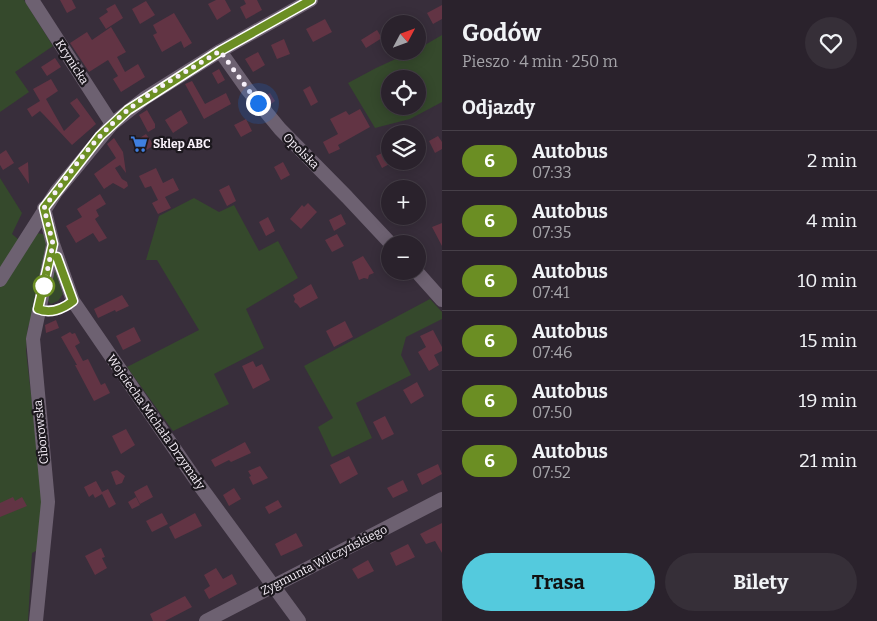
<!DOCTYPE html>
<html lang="pl">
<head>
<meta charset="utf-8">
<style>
	:root { --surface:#2a222c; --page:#362f38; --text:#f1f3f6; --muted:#a5a4a9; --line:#463f48; --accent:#54cadd }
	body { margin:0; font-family:Bitter,serif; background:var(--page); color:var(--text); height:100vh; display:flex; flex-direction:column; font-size:19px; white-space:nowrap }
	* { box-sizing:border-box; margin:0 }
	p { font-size:16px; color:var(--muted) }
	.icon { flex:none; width:28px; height:28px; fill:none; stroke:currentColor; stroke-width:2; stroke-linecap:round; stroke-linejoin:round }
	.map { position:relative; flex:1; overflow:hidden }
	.drawer { display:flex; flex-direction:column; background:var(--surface); width:435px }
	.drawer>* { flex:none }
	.badge { padding:0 10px; border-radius:16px; font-size:18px; line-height:32px }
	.needle { width:32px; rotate:49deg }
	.buttons { position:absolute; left:381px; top:15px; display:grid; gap:10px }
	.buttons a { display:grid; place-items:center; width:45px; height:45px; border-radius:50%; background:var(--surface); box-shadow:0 2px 12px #0003,0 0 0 1px var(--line); font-size:25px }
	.you { position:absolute; width:25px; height:25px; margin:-12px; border:4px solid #fff; border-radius:50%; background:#1a73e8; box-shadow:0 0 0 8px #1a73e833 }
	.map>.badge { position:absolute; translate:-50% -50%; box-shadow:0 0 0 2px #fff }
	h2 { padding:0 20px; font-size:19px; line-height:45px }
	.round { display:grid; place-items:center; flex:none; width:52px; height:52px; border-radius:26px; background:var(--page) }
	.overview { display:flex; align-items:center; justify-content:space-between; height:85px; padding:0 20px }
	h1 { font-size:24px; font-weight:700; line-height:38px }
	.action { display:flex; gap:10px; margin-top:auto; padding:10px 20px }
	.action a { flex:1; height:58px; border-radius:30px; background:var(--accent); color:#111; font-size:20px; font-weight:700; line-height:58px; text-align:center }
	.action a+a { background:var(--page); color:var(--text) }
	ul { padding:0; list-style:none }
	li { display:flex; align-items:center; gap:15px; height:60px; padding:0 20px; border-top:1px solid var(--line) }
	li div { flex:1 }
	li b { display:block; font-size:19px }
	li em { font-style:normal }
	li .badge { min-width:55px; font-weight:700; text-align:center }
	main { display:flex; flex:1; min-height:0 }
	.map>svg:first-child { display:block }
	.green { fill:#35492c; fill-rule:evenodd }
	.building { fill:#623444 }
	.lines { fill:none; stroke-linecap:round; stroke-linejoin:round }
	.minor { stroke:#6d6171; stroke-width:14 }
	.line-casing { stroke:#fff; stroke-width:11 }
	.line { stroke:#6b8e23; stroke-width:8 }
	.walk { stroke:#f8f1fa; stroke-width:5; stroke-dasharray:0 9 }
	.stop-dot { fill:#fff; stroke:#6b8e23; stroke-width:2.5 }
	.labels { text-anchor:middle; stroke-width:4.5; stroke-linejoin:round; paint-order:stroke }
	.street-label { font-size:12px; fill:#f8f1fa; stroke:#1c181e }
	.poi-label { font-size:12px; font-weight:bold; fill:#f8f1fa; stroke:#1c181e; text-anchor:start }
</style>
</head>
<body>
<main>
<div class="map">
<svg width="442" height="621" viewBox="0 0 442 621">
	<rect width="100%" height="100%" fill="#382e3b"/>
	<path class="green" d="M 0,0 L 24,0 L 53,46 L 15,72 L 29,92 L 0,112 Z
		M 442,35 L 442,102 L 410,119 L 375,128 L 348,83 L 376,68 L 413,51 L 418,51 L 418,49 ZM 390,79 L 418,79 L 418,106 L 390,106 Z
		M 0,178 L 22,213 L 12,234 L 25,245 L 36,233 L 43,234 L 47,241 L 40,279 L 36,278 L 34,287 L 38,288 L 30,325 L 28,326 L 26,351 L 43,498 L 40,549 L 32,553 L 28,621 L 0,621 Z
		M 194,198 L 219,212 L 234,205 L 259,251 L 278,241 L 298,278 L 246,309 L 264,348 L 214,374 L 229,404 L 173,431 L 127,367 L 199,330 L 157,260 L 146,260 L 159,216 Z
		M 53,262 L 63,294 L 58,301 L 51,304 L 46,299 Z
		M 430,299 L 442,312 L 442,319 L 406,337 L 401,355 L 411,375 L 356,403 L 372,438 L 332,457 L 318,427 L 333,418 L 304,366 Z"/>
	<path class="building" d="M 60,0 L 72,0 L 76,8 L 67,13 Z
		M 216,0 L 225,0 L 231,11 L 217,20 L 208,4 Z
		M 244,0 L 257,0 L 262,10 L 246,19 L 240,7 L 246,4 Z
		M 146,1 L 155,15 L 140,24 L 132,9 Z
		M 115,4 L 123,18 L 106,29 L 99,18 L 108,12 L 106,9 Z
		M 442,5 L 442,19 L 433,24 L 427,13 Z
		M 174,13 L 192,43 L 184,48 L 181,41 L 162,52 L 153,35 L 157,33 L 153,25 Z
		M 325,19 L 332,32 L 313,42 L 306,29 Z
		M 111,27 L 126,52 L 117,57 L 125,72 L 138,64 L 145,77 L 121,92 L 113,79 L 118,76 L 108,60 L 89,72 L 70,43 L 87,32 L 92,40 Z
		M 377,30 L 382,38 L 366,48 L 361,40 Z
		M 284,39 L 290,54 L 277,59 L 271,45 Z
		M 258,52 L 265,65 L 253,72 L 245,59 Z
		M 55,58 L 61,67 L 47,76 L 41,67 Z
		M 219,69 L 225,80 L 218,84 L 212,73 Z
		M 51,79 L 58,91 L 46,99 L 64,131 L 80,116 L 70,103 L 77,98 L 96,124 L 72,145 L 44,115 L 40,111 L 32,117 L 27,109 L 40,101 L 33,89 Z
		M 192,81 L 205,104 L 226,93 L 231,104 L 204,119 L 185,84 Z
		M 310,86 L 318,102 L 311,106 L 303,90 Z
		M 270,93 L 275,101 L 271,104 L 264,96 Z
		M 360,109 L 370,127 L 338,145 L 340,149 L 329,154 L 323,142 L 338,134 L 330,119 L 346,111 L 349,115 Z
		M 147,110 L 155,124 L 155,128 L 148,132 L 139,115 Z
		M 181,110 L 188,123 L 173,133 L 165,120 Z
		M 246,119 L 252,131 L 241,137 L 234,125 Z
		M 146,134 L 154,145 L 142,153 L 135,141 Z
		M 438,136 L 442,142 L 442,149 L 435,153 L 429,141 Z
		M 114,138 L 123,152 L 126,173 L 120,165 L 115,168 L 122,179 L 127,182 L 128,186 L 124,189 L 113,183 L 104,189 L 94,174 L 116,158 L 107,144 Z
		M 390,149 L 390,161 L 393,162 L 382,168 L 376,156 Z
		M 6,150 L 14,163 L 3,170 L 0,165 L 0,154 Z
		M 28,162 L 29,184 L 18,168 Z
		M 283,162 L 290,175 L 281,180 L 274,167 Z
		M 156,168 L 163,183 L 173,178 L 179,190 L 165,197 L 171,208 L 158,214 L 152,203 L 158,200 L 151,186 L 145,188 L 139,176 Z
		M 229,185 L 236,201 L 227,206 L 219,190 Z
		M 100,194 L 106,204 L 96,210 L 99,216 L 95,219 L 107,238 L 99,242 L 93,233 L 76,243 L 66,226 L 82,217 L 77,209 Z
		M 308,203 L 317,212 L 301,229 L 290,219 L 302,205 L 304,207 Z
		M 341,214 L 346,224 L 334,231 L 329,220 Z
		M 268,217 L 275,231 L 266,236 L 259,222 Z
		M 442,223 L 442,246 L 432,227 Z
		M 337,234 L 344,246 L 332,252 L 325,240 Z
		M 363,256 L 374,273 L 369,275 L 368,279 L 364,278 L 359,280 L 352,262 Z
		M 311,284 L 318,298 L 300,308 L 297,304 L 294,302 L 295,299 L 293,295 Z
		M 122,295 L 129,306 L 116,312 L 115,310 L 98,318 L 94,309 Z
		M 56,320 L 59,328 L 46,333 L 45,325 Z
		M 345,321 L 353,337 L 334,347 L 326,331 Z
		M 134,327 L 141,341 L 123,350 L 116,336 Z
		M 433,330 L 442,347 L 442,351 L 434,355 L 439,365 L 429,371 L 418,352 L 426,347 L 420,336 Z
		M 70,332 L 72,334 L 75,333 L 80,343 L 75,346 L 83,361 L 88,359 L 101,385 L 105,383 L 110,393 L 94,401 L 75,365 L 77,365 L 61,337 Z
		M 253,361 L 256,367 L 262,364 L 270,380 L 253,389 L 242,366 Z
		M 417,382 L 424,396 L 411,404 L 403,390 Z
		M 385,416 L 394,434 L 382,440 L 373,422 Z
		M 126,429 L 135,445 L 121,454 L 112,436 Z
		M 245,442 L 251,453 L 231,462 L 229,460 L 215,467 L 211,460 Z
		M 349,456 L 358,474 L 340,484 L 330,465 Z
		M 438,464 L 442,474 L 422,485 L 417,474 Z
		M 260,466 L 268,478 L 253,485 L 249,477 L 251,476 L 248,471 Z
		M 117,470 L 125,476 L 122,483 L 116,485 L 111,472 Z
		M 403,480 L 408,491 L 393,498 L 387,488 Z
		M 96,481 L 102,492 L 108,489 L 116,504 L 109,508 L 102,494 L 95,498 L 93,494 L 89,497 L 84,487 Z
		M 147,485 L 153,497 L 140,504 L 134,492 Z
		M 234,488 L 241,499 L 229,506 L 223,495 Z
		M 13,497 L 15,501 L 22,497 L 27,506 L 0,517 L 0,503 Z
		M 136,497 L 140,505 L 132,509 L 128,502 Z
		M 278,500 L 282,507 L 269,514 L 265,507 Z
		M 162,513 L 168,524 L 152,532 L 146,521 Z
		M 195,513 L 202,526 L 175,539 L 169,527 Z
		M 442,523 L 442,553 L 435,541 L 426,544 L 420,534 Z
		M 296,533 L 303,546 L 281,556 L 275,544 Z
		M 408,544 L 415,557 L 396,566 L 390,553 Z
		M 101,548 L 105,557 L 102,558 L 107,568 L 95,575 L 85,556 Z
		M 368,560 L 374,571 L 358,579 L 352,569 Z
		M 216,568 L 223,579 L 232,574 L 237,584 L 209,599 L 204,590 L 210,586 L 204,575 Z
		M 185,596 L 192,607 L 165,621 L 153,621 L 150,614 Z"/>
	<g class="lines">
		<path class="minor" d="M 32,0 L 112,124
			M 220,51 L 247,89 L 280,129 L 347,197 L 391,244
			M 44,208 L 53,244 L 73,301 L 200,486 L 299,621
			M 416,271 L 442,300
			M 0,280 L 56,192 L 112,124 L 145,98 L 220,51 L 311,0
			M 36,621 L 48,502 L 33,339 L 53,245
			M 206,621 L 442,499"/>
	</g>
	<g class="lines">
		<g class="line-casing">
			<path id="line" d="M 57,257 L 73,301 C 63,309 50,314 38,309 L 53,244 L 44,208 L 100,136 L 128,110 L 220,51 L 311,0"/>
		</g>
		<use href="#line" class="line"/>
		<path class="walk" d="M 44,286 L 53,244 L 44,208 C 64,180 87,148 112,124 C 143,94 183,74 220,51 L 258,103"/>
	</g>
	<defs>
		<g id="supermarket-bare" transform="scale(1.35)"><path d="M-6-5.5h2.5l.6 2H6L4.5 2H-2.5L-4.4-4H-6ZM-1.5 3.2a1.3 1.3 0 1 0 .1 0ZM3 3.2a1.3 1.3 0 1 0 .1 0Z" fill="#3f7fe0" stroke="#1c181e" stroke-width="2.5" paint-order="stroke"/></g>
	</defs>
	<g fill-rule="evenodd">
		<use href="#supermarket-bare" x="139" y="144"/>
	</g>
	<circle class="stop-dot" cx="44" cy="286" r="10"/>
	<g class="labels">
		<g class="street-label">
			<text transform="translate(72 62) rotate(57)" y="4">Krynicka</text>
			<text transform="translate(301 151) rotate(45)" y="4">Opolska</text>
			<text transform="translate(156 422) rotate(55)" y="4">Wojciecha Michała Drzymały</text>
			<text transform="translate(41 432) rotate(-96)" y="4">Ciborowska</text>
			<text transform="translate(324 560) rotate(-27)" y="4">Zygmunta Wilczyńskiego</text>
		</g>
		<g class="poi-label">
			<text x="153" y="148">Sklep ABC</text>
		</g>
	</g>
</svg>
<div class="buttons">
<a><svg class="needle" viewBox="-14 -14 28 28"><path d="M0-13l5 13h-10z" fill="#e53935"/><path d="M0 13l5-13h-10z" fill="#a5a4a9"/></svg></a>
<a><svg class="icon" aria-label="locate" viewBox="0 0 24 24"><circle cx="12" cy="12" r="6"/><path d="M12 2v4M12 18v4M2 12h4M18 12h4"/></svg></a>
<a><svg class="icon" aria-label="layers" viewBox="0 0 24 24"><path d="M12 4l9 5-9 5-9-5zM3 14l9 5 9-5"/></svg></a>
<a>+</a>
<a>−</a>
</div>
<div class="you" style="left:258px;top:103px"></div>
</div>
<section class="drawer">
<div class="overview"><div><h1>Godów</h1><p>Pieszo · 4 min · 250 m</p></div><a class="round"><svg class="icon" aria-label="heart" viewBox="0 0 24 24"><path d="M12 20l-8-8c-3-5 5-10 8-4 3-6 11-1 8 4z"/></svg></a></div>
<h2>Odjazdy</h2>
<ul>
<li><span class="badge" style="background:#6b8e23;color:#fff">6</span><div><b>Autobus</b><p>07:33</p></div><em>2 min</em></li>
<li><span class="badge" style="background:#6b8e23;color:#fff">6</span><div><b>Autobus</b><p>07:35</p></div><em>4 min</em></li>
<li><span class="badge" style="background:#6b8e23;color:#fff">6</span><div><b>Autobus</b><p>07:41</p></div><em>10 min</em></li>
<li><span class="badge" style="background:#6b8e23;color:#fff">6</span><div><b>Autobus</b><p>07:46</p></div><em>15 min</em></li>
<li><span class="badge" style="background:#6b8e23;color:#fff">6</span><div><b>Autobus</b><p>07:50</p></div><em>19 min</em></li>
<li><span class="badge" style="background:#6b8e23;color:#fff">6</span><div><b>Autobus</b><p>07:52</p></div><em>21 min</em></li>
</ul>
<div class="action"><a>Trasa</a><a>Bilety</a></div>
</section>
</main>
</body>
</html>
